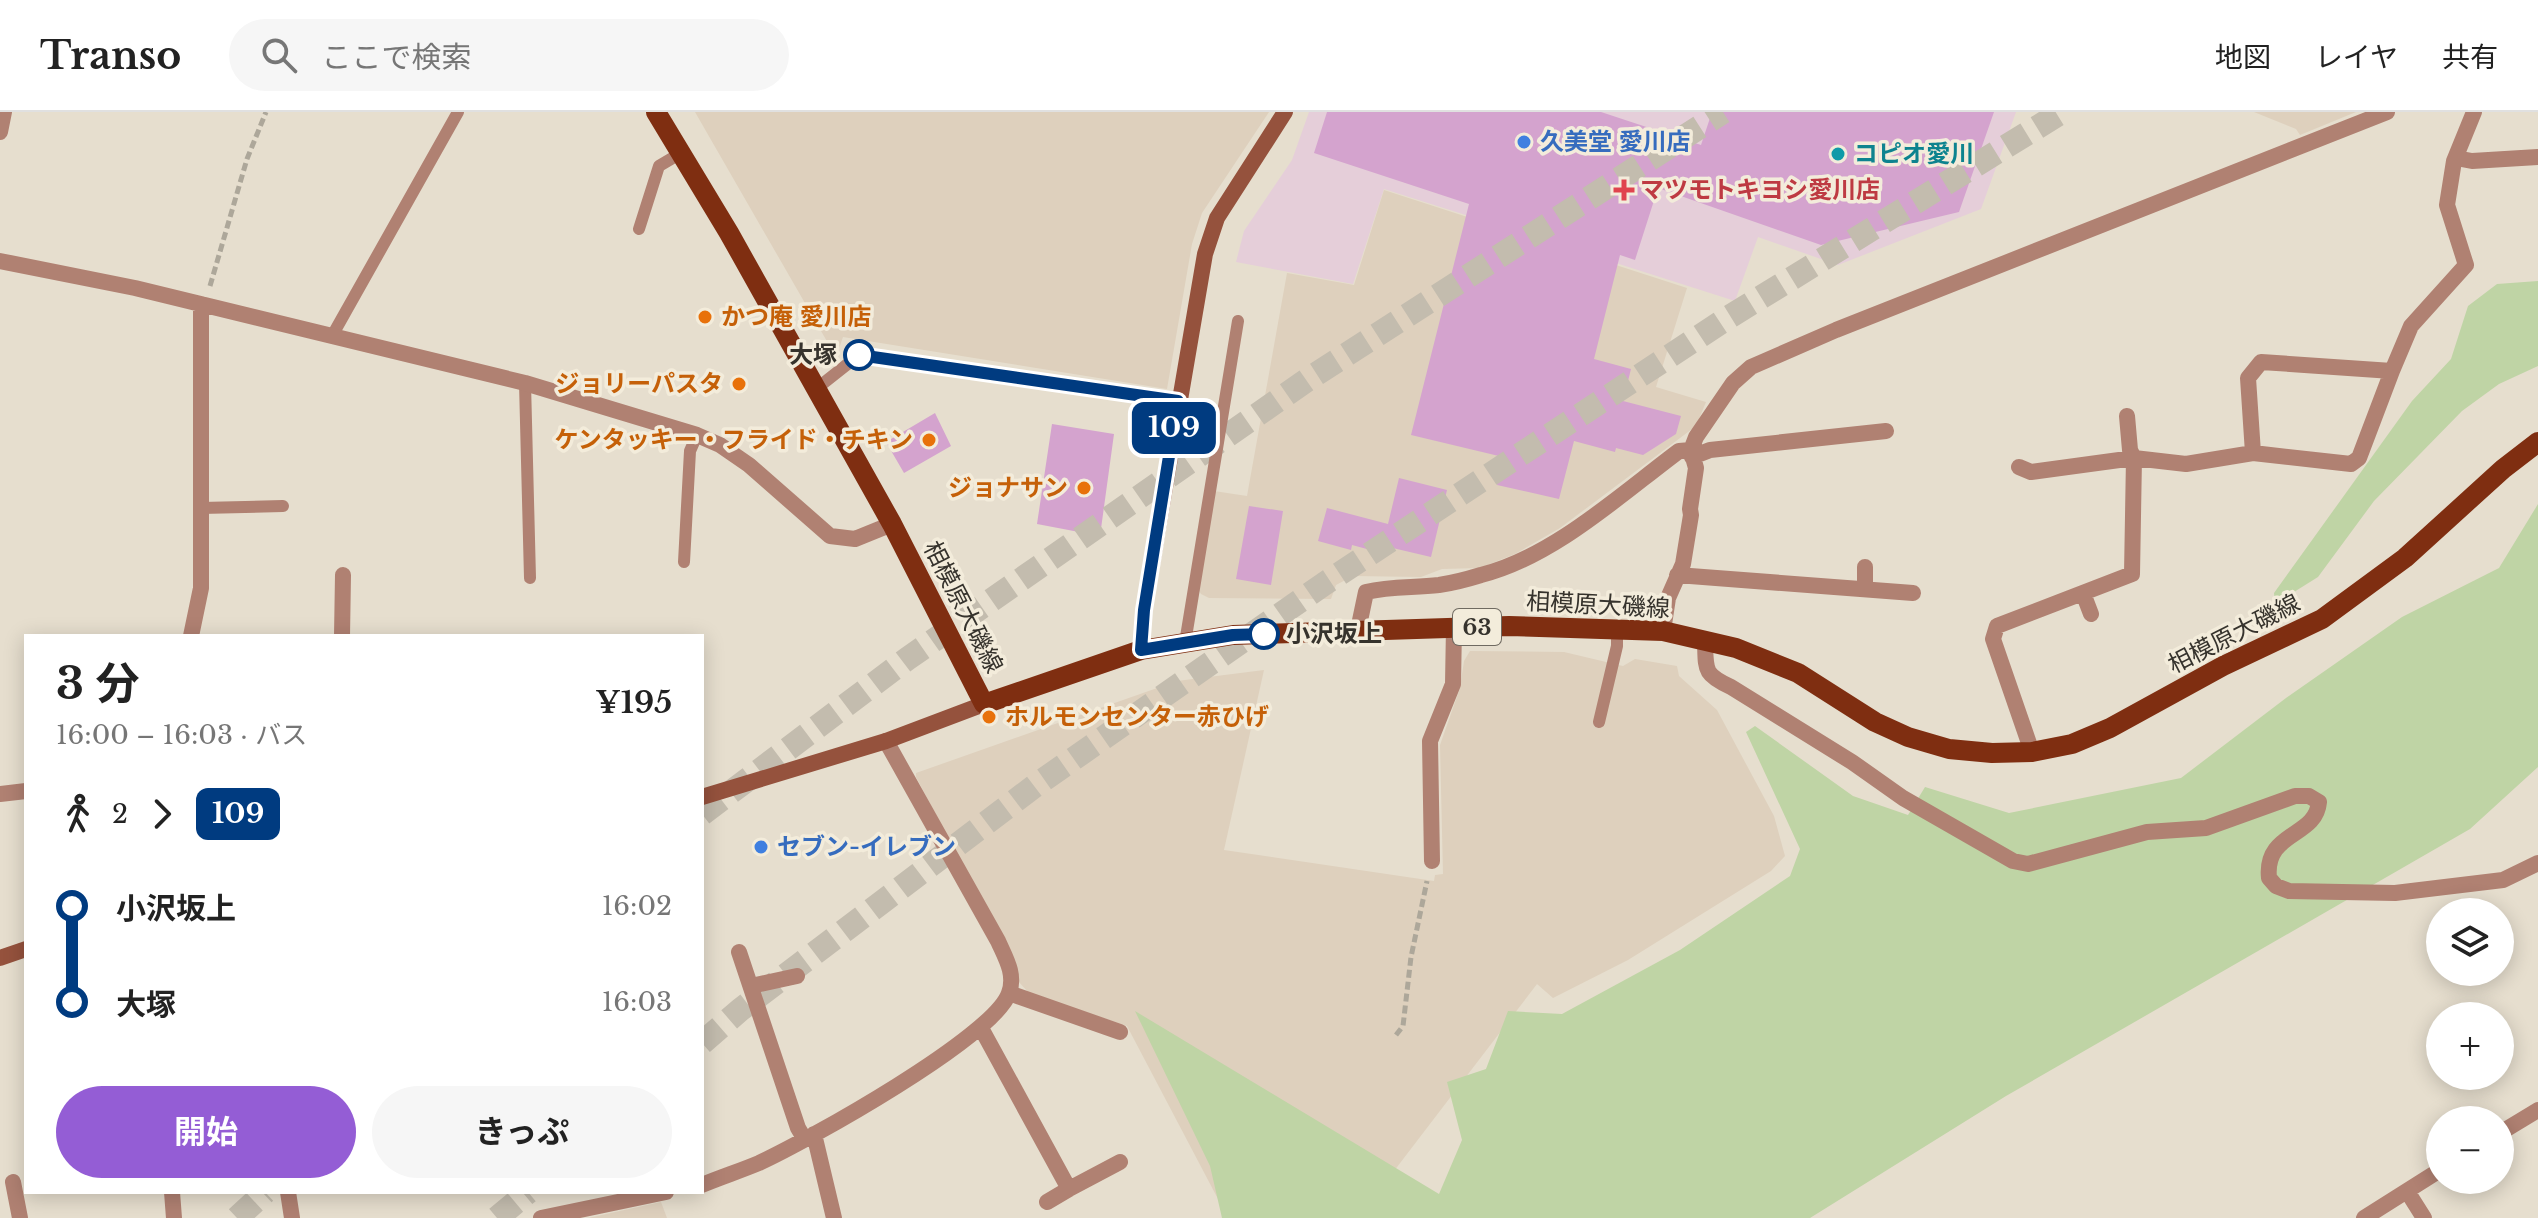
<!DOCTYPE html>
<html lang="ja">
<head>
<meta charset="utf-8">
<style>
	:root { --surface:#fff; --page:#f6f6f6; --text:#222; --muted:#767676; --line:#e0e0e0; --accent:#945dd5 }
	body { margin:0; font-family:"Libre Baskerville","Noto Sans JP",serif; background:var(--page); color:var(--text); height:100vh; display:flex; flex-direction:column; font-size:30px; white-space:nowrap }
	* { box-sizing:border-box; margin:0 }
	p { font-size:26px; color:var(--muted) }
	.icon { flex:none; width:44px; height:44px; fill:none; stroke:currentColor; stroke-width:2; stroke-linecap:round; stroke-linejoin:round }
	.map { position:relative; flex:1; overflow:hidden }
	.side { position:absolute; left:24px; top:522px; width:680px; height:560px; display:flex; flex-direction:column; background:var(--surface); border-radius:0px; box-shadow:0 4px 20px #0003 }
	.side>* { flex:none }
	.badge { padding:0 16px; border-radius:12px; font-size:28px; line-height:52px }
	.fabs { position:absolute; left:2426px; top:786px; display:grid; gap:16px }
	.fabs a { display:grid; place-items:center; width:88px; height:88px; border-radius:50%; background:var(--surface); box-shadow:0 4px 20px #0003; font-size:40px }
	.map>.badge { position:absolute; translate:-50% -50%; box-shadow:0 0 0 4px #fff }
	.legs { display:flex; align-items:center; gap:12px; height:88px; padding:0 32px; font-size:26px }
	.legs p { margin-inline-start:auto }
	.headline { display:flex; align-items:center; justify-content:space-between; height:136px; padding:0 32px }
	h1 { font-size:44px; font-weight:700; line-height:60px }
	.cta { display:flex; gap:16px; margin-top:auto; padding:16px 32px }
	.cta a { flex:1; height:92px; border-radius:48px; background:var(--accent); color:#fff; font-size:32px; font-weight:700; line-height:92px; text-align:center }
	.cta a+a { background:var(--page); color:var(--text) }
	ul { padding:0 32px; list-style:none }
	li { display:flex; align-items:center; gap:28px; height:96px; font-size:30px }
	li i { display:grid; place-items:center; width:12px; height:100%; margin:0 10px; background:currentColor }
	li i::after { content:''; width:20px; height:20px; margin:-10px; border:6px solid; border-radius:50%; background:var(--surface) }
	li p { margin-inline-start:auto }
	li:first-child i { background:linear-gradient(#0000 50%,currentColor 0) }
	li:last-child i { background:linear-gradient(currentColor 50%,#0000 0) }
	header { display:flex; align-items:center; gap:48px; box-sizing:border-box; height:112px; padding:0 40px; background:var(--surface); border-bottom:2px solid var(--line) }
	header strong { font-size:38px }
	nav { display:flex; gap:44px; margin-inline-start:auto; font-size:28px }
	.search { width:560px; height:72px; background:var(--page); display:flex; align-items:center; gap:20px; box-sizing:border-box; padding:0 28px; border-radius:44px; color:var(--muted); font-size:30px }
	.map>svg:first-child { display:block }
	.commercial { fill:#e5ced9 }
	.industrial { fill:#ded0bd }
	.green { fill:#bfd4a5 }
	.building { fill:#d4a3ce }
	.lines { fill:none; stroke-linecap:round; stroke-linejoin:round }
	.highway-tunnel { stroke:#c3bcae; stroke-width:24; stroke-dasharray:24 12; stroke-linecap:butt }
	.path { stroke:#ada79a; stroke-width:5; stroke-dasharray:8 4; stroke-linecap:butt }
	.lane { stroke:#b08172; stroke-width:12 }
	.street { stroke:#b08172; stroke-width:16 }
	.secondary { stroke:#95523d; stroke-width:16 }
	.primary { stroke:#7f2e11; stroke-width:20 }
	.line-1-casing { stroke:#fff; stroke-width:18 }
	.line-1 { stroke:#003b80; stroke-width:12 }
	.shop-dot { fill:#3f7fe0; stroke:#f3ecdb; stroke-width:3 }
	.culture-dot { fill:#0f9aa8; stroke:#f3ecdb; stroke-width:3 }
	.health-dot { fill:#e0444e; stroke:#f3ecdb; stroke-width:3 }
	.food-dot { fill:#e8710a; stroke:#f3ecdb; stroke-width:3 }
	.stop-1-dot { fill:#fff; stroke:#003b80; stroke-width:4 }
	.labels { text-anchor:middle; stroke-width:7; stroke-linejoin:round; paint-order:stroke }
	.shield { fill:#f3ecdb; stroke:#6f6a61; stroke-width:2 }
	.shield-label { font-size:22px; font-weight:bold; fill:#36332d }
	.shop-label { font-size:24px; font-weight:bold; fill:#366cbe; stroke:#f3ecdb; text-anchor:start }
	.culture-label { font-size:24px; font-weight:bold; fill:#0d838f; stroke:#f3ecdb; text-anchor:start }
	.health-label { font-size:24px; font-weight:bold; fill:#be3a42; stroke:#f3ecdb; text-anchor:start }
	.food-label { font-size:24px; font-weight:bold; fill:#c56008; stroke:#f3ecdb; text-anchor:end }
	.stop-label { font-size:24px; font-weight:bold; fill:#36332d; stroke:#f3ecdb; text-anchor:end }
	.street-label { font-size:24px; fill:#36332d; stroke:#f3ecdb }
</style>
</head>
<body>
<header>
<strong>Transo</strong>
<div class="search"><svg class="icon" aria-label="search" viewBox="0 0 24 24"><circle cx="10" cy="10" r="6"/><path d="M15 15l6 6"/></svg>ここで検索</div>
<nav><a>地図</a><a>レイヤ</a><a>共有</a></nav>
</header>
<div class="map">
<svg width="2538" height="1106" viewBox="0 0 2538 1106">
	<rect width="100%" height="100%" fill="#e6dece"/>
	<path class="commercial" d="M 1309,0 L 2016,0 L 1981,97 L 1838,153 L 1758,125 L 1735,189 L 1384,77 L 1353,172 L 1236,150 L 1244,119 L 1292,48 Z"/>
	<path class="industrial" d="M 695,0 L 1269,0 L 1202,101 L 1192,132 L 1167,277 L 843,225 L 836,245 Z
		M 2254,0 L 2356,0 L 2300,23 L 2296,17 Z
		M 1384,78 L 1687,176 L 1656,275 L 1706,290 L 1696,314 L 1560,416 L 1515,442 L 1480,456 L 1442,457 L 1421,465 L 1353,464 L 1336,473 L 1331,487 L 1209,486 L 1201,482 L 1198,477 L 1214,379 L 1247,384 L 1287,161 L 1354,173 Z
		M 1470,539 L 1564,540 L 1623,554 L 1635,547 L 1677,554 L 1679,564 L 1717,598 L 1774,704 L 1785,744 L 1771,759 L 1628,848 L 1553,886 L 1537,872 L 1381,1076 L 1228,1106 L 1127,914 L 1029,881 L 1017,868 L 1014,850 L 916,665 L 916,661 L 1177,569 L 1264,558 L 1224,738 L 1434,769 L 1435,763 L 1443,762 L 1440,633 L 1460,576 L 1464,549 Z
		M 661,1090 L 667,1106 L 588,1106 Z"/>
	<path class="green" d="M 2538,169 L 2538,254 L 2499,272 L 2462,299 L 2374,389 L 2318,465 L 2275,492 L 2274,481 L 2412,289 L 2451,247 L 2468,194 L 2497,172 Z
		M 2538,392 L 2538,655 L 2470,717 L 2006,984 L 1810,1106 L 1222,1106 L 1210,1054 L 1135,899 L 1439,1082 L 1462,1028 L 1447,970 L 1486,957 L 1508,899 L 1562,902 L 1680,838 L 1790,764 L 1800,737 L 1746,620 L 1755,614 L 1853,684 L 1908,703 L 1925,675 L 2009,701 L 2181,666 L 2286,586 L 2402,505 L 2499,456 Z"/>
	<path class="building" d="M 1327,0 L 1601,0 L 1701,33 L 1712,0 L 1994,0 L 1959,100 L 1821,133 L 1658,76 L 1635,148 L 1620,143 L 1594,247 L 1631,257 L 1623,289 L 1681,304 L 1676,322 L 1643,343 L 1616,336 L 1615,340 L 1574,329 L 1559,387 L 1497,373 L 1503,345 L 1411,323 L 1469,92 L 1314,41 Z
		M 935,301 L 951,334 L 904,361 L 886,330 Z
		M 1052,312 L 1114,322 L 1100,424 L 1037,412 Z
		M 1399,366 L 1447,378 L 1431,445 L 1380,433 L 1378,440 L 1352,433 L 1351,438 L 1318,429 L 1327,396 L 1388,412 Z
		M 1249,394 L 1283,399 L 1271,473 L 1236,467 Z"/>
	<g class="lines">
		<path class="highway-tunnel" d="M 702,702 L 907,547 L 1307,268 L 1723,0
			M 702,931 L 740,898 L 1036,673 L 1324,472 L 1729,205 L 2062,0
			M 237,1106 L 265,1080
			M 497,1106 L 528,1080"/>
		<path class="path" d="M 210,174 L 247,47 L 266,0
			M 1396,923 L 1403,914 L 1411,845 L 1427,769"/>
		<path class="lane" d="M 639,117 L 659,54 L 681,41
			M 332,224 L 458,0
			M 525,271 L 530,466
			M 816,277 L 859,243 L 1178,289
			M 201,396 L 283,394
			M 684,450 L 690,339 L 697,323
			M 1185,531 L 1238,209
			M 1599,610 L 1617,534 L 1617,517"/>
		<path class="street" d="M 0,20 L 4,0
			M 2456,46 L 2472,49 L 2538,45
			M 0,149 L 135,176 L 525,271 L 697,323 L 720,333 L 749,353 L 830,424 L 855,427 L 892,412
			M 2392,259 L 2411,214 L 2466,153 L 2447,93 L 2454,49 L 2474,0
			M 1692,345 L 1710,338 L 1886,319
			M 2019,355 L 2031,360 L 2134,346 L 2130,338 L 2127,304
			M 1865,455 L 1865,477
			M 1677,463 L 1913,481
			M 2083,481 L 2091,502
			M 1358,518 L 1366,480 C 1391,474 1414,476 1439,473 C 1453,471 1468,467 1481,463 C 1553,445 1620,383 1679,339 L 1691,338 L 1696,325 L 1733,271 L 1751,255 L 1836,218 L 2387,0
			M 1663,519 L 1668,486 L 1683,452 L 1691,403 L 1690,397 L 1696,356 L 1691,338
			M 191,524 L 201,476 L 201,192
			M 342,524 L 343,463
			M 1705,529 C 1706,558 1703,562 1731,575 L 1852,650 L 1903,686 L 2013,749 L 2028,752 L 2147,720 L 2206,716 L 2295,684 L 2309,684 L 2319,690 C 2316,726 2264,719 2269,766 L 2276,774 L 2289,779 L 2395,781 L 2503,768 L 2538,751
			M 2032,640 L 1993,527 L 1997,514 L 2132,462 L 2134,346 L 2186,352 L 2253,341 L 2351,352 L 2359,346 L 2392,259 L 2261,250 L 2248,266 L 2253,341
			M 0,682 L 26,679
			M 1432,749 L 1430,629 L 1453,572 L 1454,515
			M 739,840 L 798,1016 L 804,1026
			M 751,874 L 797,864
			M 1009,881 L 1120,920
			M 981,916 L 1069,1077 L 1120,1050
			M 2500,1021 L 2538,998
			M 814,1022 L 834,1106
			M 13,1070 L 20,1106
			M 702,1073 C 721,1065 740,1059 759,1051 C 807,1029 994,925 1009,881 C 1016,862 1005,845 998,829 L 886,629
			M 2407,1079 L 2424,1106
			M 172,1080 L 174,1106
			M 288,1080 L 292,1106
			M 1047,1090 L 1069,1077
			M 541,1106 L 666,1080
			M 2364,1106 L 2440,1058"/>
		<path class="secondary" d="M 1141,538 L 1144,498 L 1205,142 L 1217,106 L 1285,0
			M 702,685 L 886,629 L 984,592
			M 0,846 L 26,837"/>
		<path class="primary" d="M 656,0 L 729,121 L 892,412 L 984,592 L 1141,538 L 1233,523 L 1509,514 L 1663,519 L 1736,536 L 1798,561 L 1875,610 L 1908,625 L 1949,637 L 1992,641 L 2032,640 L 2072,632 L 2110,616 L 2223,554 L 2322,507 L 2405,446 L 2503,357 L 2538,330"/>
	</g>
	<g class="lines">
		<g class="line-1-casing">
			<path id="line-1" d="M 859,243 L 1178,289 L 1144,498 L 1141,538 L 1233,523 L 1264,522"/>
		</g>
		<use href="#line-1" class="line-1"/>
	</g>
	<g class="shop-dot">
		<circle cx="1524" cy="30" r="8"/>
		<circle cx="761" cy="735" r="8"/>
	</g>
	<circle class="culture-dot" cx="1838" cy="42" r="8"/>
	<path class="health-dot" d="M1620 66h8v8h8v8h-8v8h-8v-8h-8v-8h8z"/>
	<g class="food-dot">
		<circle cx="705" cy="205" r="8"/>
		<circle cx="739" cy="272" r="8"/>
		<circle cx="929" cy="328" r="8"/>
		<circle cx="1084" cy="376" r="8"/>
		<circle cx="989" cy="605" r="8"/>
	</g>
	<g class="stop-1-dot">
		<circle cx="859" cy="243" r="14"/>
		<circle cx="1264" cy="522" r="14"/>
	</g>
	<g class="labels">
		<rect class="shield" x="1453" y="497" width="48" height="36" rx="6"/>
		<g class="shield-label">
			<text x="1477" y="523">63</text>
		</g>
		<g class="shop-label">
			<text x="1540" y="38">久美堂 愛川店</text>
			<text x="777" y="743">セブン-イレブン</text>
		</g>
		<g class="culture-label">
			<text x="1854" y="50">コピオ愛川</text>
		</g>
		<g class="health-label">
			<text x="1640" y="86">マツモトキヨシ愛川店</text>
		</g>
		<g class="food-label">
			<text x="721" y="213" text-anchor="start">かつ庵 愛川店</text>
			<text x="723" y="280">ジョリーパスタ</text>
			<text x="913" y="336">ケンタッキー・フライド・チキン</text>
			<text x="1068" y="384">ジョナサン</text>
			<text x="1005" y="613" text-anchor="start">ホルモンセンター赤ひげ</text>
		</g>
		<g class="stop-label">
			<text x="837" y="251">大塚</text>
			<text x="1286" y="530" text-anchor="start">小沢坂上</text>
		</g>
		<g class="street-label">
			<text transform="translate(1598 493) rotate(3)" y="8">相模原大磯線</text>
			<text transform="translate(963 495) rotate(63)" y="8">相模原大磯線</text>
			<text transform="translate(2234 522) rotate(-27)" y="8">相模原大磯線</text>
		</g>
	</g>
</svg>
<div class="fabs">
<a><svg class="icon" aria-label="layers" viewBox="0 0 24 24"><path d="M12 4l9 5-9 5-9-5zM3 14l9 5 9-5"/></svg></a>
<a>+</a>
<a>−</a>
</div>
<b class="badge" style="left:1174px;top:316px;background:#003b80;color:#fff">109</b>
<section class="side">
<div class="headline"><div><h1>3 分</h1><p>16:00 – 16:03 · バス</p></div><b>¥195</b></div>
<div class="legs"><svg class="icon" aria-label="walk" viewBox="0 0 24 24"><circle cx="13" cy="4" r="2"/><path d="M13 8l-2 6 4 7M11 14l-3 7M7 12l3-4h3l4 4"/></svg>2<svg class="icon" aria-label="forward" viewBox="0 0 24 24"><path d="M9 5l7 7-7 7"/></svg><b class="badge" style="background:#003b80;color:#fff">109</b></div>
<ul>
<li><i style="color:#003b80"></i><b>小沢坂上</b><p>16:02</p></li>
<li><i style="color:#003b80"></i><b>大塚</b><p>16:03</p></li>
</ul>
<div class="cta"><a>開始</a><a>きっぷ</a></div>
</section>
</div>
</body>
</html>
